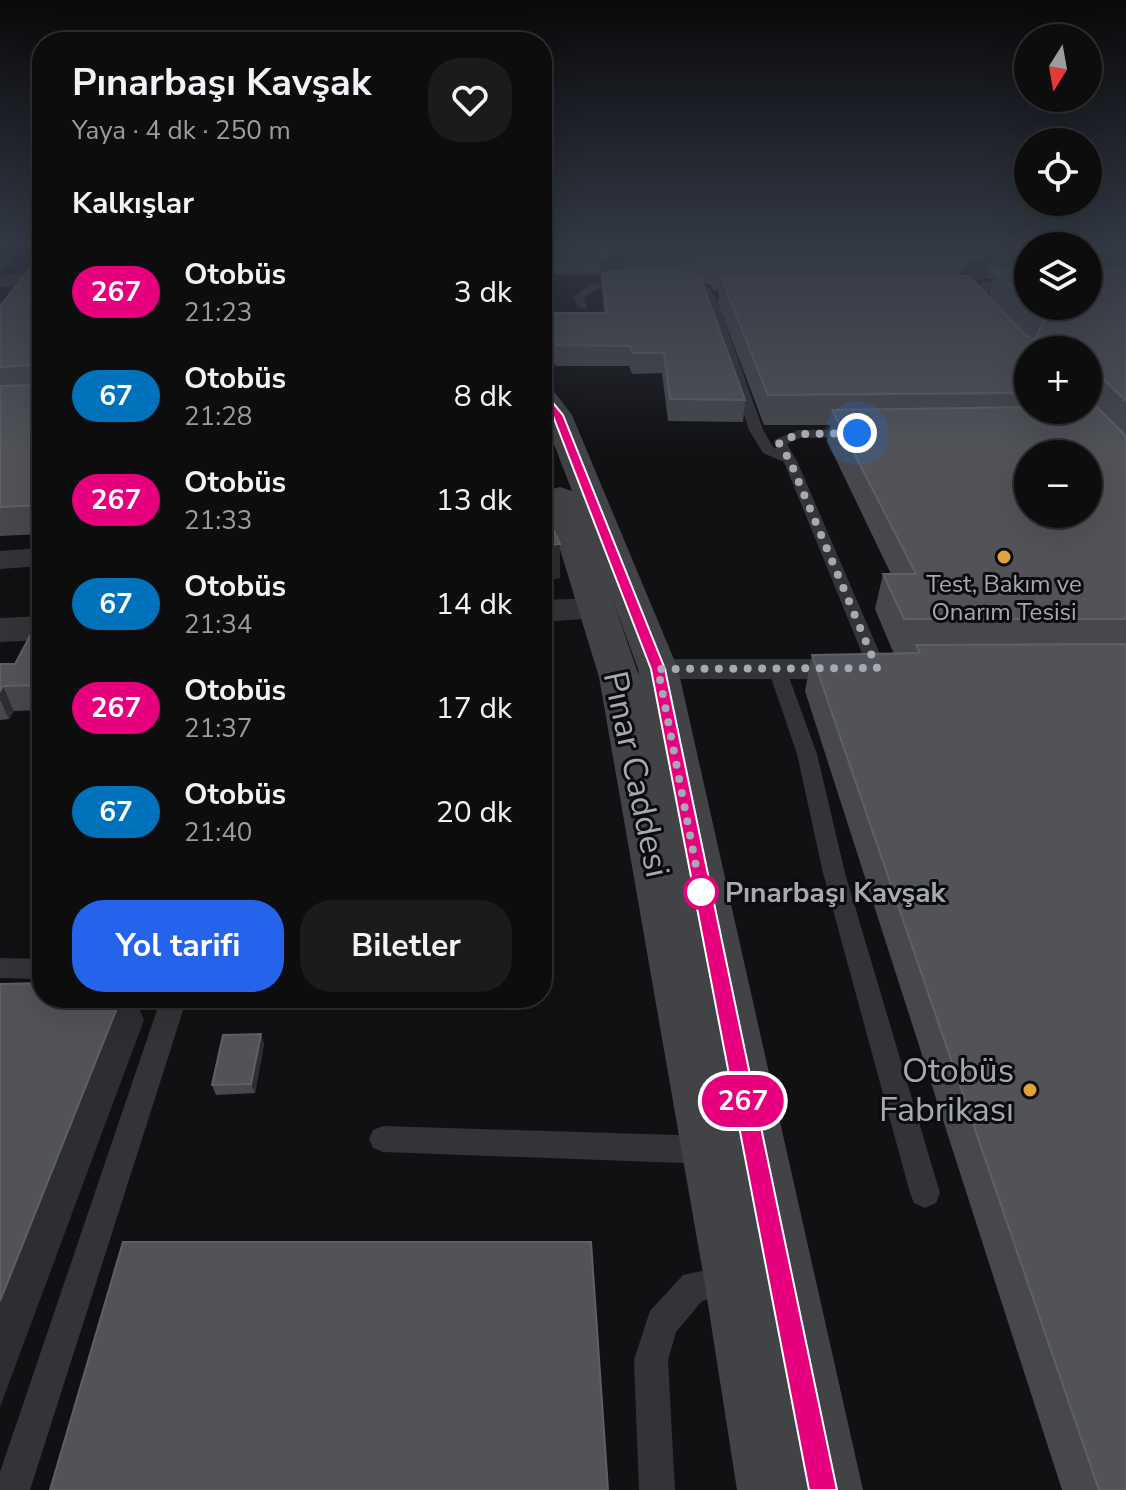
<!DOCTYPE html>
<html lang="tr">
<head>
<meta charset="utf-8">
<style>
	:root { --surface:#0d0d0e; --page:#1b1b1c; --text:#f1f3f6; --muted:#9a9c9e; --line:#2d2d2e; --accent:#2563eb }
	body { margin:0; font-family:"Nunito Sans",sans-serif; background:var(--page); color:var(--text); height:100vh; display:flex; flex-direction:column; font-size:30px; white-space:nowrap }
	* { box-sizing:border-box; margin:0 }
	p { font-size:26px; color:var(--muted) }
	.icon { flex:none; width:44px; height:44px; fill:none; stroke:currentColor; stroke-width:2; stroke-linecap:round; stroke-linejoin:round }
	.map { position:relative; flex:1; overflow:hidden }
	.panel { position:absolute; left:32px; top:32px; width:520px; height:976px; display:flex; flex-direction:column; background:var(--surface); border-radius:32px; box-shadow:0 8px 32px #0002,0 0 0 2px var(--line) }
	.panel>* { flex:none }
	.badge { padding:0 16px; border-radius:26px; font-size:28px; line-height:52px }
	.needle { width:52px; rotate:191deg }
	.buttons { position:absolute; left:1014px; top:24px; display:grid; gap:16px }
	.buttons a { display:grid; place-items:center; width:88px; height:88px; border-radius:50%; background:var(--surface); box-shadow:0 8px 32px #0002,0 0 0 2px var(--line); font-size:40px }
	.you { position:absolute; width:40px; height:40px; margin:-20px; border:6px solid #fff; border-radius:50%; background:#1a73e8; box-shadow:0 0 0 12px #1a73e833 }
	.map>.badge { position:absolute; translate:-50% -50%; box-shadow:0 0 0 4px #fff }
	h2 { padding:0 40px; font-size:30px; line-height:72px }
	.round { display:grid; place-items:center; flex:none; width:84px; height:84px; border-radius:32px; background:var(--page) }
	.summary { display:flex; align-items:center; justify-content:space-between; height:136px; padding:0 40px }
	h1 { font-size:38px; font-weight:700; line-height:60px }
	.action { display:flex; gap:16px; margin-top:auto; padding:16px 40px }
	.action a { flex:1; height:92px; border-radius:32px; background:var(--accent); color:#fff; font-size:32px; font-weight:700; line-height:92px; text-align:center }
	.action a+a { background:var(--page); color:var(--text) }
	ul { padding:0; list-style:none }
	li { display:flex; align-items:center; gap:24px; height:104px; padding:0 40px }
	li div { flex:1 }
	li b { display:block; font-size:30px }
	li em { font-style:normal }
	li .badge { min-width:88px; font-weight:700; text-align:center }
	.map>svg:first-child { display:block }
	.lines { fill:none; stroke-linecap:round; stroke-linejoin:round }
	.service { fill:#333437; fill-rule:evenodd }
	.minor { fill:#333437; fill-rule:evenodd }
	.tertiary { fill:#333437; fill-rule:evenodd }
	.secondary { fill:#414347; fill-rule:evenodd }
	.wall { fill:#47484e; fill-rule:evenodd }
	.shaded-wall { fill:#2d2e32 }
	.building { fill:#515358; stroke:#5e6066; stroke-width:2; fill-rule:evenodd }
	.line { fill:#e6007e; stroke:#fff; stroke-width:2 }
	.walk { stroke:#a4a9b2; stroke-width:8; stroke-dasharray:0 14.4 }
	.poi-dot { fill:#e0a23c; stroke:#0c0c0e; stroke-width:3 }
	.stop-dot { fill:#fff; stroke:#e6007e; stroke-width:4 }
	.labels { text-anchor:middle; stroke-width:6; stroke-linejoin:round; paint-order:stroke }
	.far-poi-label { font-size:24px; fill:#a4a9b2; stroke:#0c0c0e }
	.stop-label { font-size:28px; font-weight:bold; fill:#a4a9b2; stroke:#0c0c0e; text-anchor:start }
	.near-street-label { font-size:34px; fill:#a4a9b2; stroke:#0c0c0e }
	.near-poi-label { font-size:34px; fill:#a4a9b2; stroke:#0c0c0e; text-anchor:end }
</style>
</head>
<body>
<div class="map">
<svg width="1126" height="1490" viewBox="0 0 1126 1490">
	<rect width="100%" height="100%" fill="#111113"/>
	<g class="lines">
		<path class="service" d="M 628,280 L 632,285 L 597,289 L 584,298 L 587,309 L 578,307 L 574,297 L 590,284 Z
			M 680,281 L 707,286 L 716,297 L 763,430 L 773,447 L 776,448 L 774,440 L 798,430 L 854,429 L 861,433 L 854,437 L 800,438 L 787,444 L 797,461 L 886,668 L 883,672 L 871,672 L 868,668 L 784,462 L 763,453 L 749,430 L 706,298 L 700,290 L 676,286 Z
			M 777,663 L 786,669 L 817,754 L 845,873 L 940,1193 L 936,1203 L 925,1208 L 914,1203 L 910,1193 L 823,873 L 797,754 L 768,669 Z
			M 0,958 L 42,959 L 42,979 L 0,978 Z
			M 161,998 L 187,998 L 30,1490 L 0,1490 L 0,1472 Z
			M 383,1126 L 709,1136 L 719,1140 L 723,1150 L 719,1160 L 709,1164 L 383,1152 L 373,1148 L 369,1139 L 373,1130 Z
			M 729,1265 L 740,1270 L 745,1281 L 740,1292 L 702,1301 L 676,1332 L 668,1360 L 675,1490 L 639,1490 L 634,1360 L 646,1323 L 650,1311 L 683,1275 Z"/>
		<path class="minor" d="M 42,273 L 42,285 L 0,287 L 0,275 Z
			M 988,281 L 1028,281 L 1028,293 L 982,294 L 1034,350 L 1028,350 L 1028,364 L 1020,362 L 959,292 L 962,288 Z
			M 42,548 L 42,566 L 0,569 L 0,551 Z
			M 658,659 L 859,659 L 871,662 L 876,669 L 871,676 L 859,679 L 658,679 L 646,676 L 641,669 L 646,662 Z"/>
		<path class="tertiary" d="M 597,598 L 610,601 L 616,609 L 610,617 L 542,622 L 542,600 Z
			M 42,616 L 42,640 L 0,642 L 0,618 Z"/>
		<path class="secondary" d="M 542,387 L 552,389 L 572,415 L 678,669 L 863,1490 L 737,1490 L 704,1279 L 599,677 L 544,497 L 549,490 L 560,487 L 572,491 L 542,413 ZM 612,598 L 638,669 L 639,676 Z"/>
	</g>
	<path class="wall" d="M 542,243 L 1126,243 L 1126,1490 L 1062,1490 L 805,691 L 812,655 L 894,654 L 875,609 L 883,574 L 891,574 L 827,441 L 830,425 L 764,425 L 718,303 L 719,291 L 714,291 L 710,285 L 703,283 L 745,400 L 743,422 L 668,421 L 662,373 L 632,374 L 629,366 L 556,366 L 542,348 L 542,313 L 604,313 L 602,292 L 602,282 L 600,282 L 600,275 L 542,274 ZM 1028,246 L 1088,306 L 1028,306 ZM 987,278 L 994,278 L 989,297 L 975,281 ZM 1028,350 L 1088,350 L 1088,403 L 1091,406 L 1028,410 Z
		M 42,253 L 42,534 L 0,536 L 0,306 L 38,266 Z
		M 42,634 L 42,710 L 14,711 L 9,719 L 0,720 L 0,664 L 15,664 Z
		M 261,1034 L 264,1044 L 255,1093 L 216,1095 L 212,1085 Z"/>
	<path class="shaded-wall" d="M 5,243 L 11,243 L 13,265 L 0,272 L 0,245 Z
		M 625,251 L 624,276 L 602,273 L 602,282 L 600,282 L 601,257 Z
		M 993,253 L 987,278 L 961,285 L 957,290 L 963,265 L 967,260 Z
		M 1098,374 L 1088,403 L 1088,398 L 1095,378 Z
		M 560,544 L 560,578 L 542,581 L 542,546 Z
		M 3,686 L 14,711 L 9,719 L 0,700 L 0,691 Z
		M 121,998 L 135,998 L 144,1020 L 0,1407 L 0,1301 Z
		M 261,1034 L 264,1044 L 255,1093 L 251,1084 Z"/>
	<path class="building" d="M 543,243 L 1126,243 L 1126,254 L 1094,254 L 1096,271 L 1126,269 L 1126,401 L 1098,374 L 1095,378 L 1088,378 L 1088,350 L 1028,350 L 1028,393 L 768,395 L 721,277 L 969,276 L 1026,336 L 1035,339 L 1044,321 L 1030,306 L 1088,306 L 1088,246 L 1028,246 L 1028,253 L 993,253 L 967,260 L 963,265 L 716,266 L 712,260 L 680,252 L 625,251 L 601,257 L 600,251 L 542,250 Z
		M 42,253 L 42,505 L 0,507 L 0,386 L 34,385 L 37,368 L 34,365 L 0,367 L 0,306 L 31,267 L 38,266 L 38,257 Z
		M 659,268 L 700,276 L 745,400 L 670,399 L 664,353 L 633,353 L 629,346 L 556,345 L 542,329 L 542,313 L 607,313 L 602,273 Z
		M 1028,270 L 1028,304 L 995,271 Z
		M 1088,406 L 1096,406 L 1126,436 L 1126,619 L 904,619 L 883,574 L 916,574 L 832,410 L 1028,407 L 1028,410 L 1088,410 ZM 1028,454 L 1088,454 L 1088,514 L 1028,514 Z
		M 544,510 L 560,544 L 542,546 L 542,511 Z
		M 31,634 L 42,634 L 42,685 L 3,686 L 0,691 L 0,664 L 15,664 Z
		M 1126,644 L 1126,1490 L 1099,1490 L 812,655 L 920,653 L 916,645 Z
		M 42,983 L 42,998 L 121,998 L 0,1301 L 0,984 Z
		M 261,1034 L 251,1084 L 212,1085 L 223,1035 Z
		M 123,1242 L 591,1242 L 608,1490 L 50,1490 Z"/>
	<linearGradient id="sky" x2="0" y2="1"><stop stop-color="#09090a"/><stop offset="0.54" stop-color="#323844"/><stop offset="1" stop-color="#323844" stop-opacity="0"/></linearGradient>
	<rect width="1126" height="451" fill="url(#sky)"/>
	<path class="line" d="M 539,393 L 545,393 L 563,415 L 665,669 L 837,1490 L 809,1490 L 651,669 L 553,416 Z"/>
	<g class="lines">
		<path class="walk" d="M 701,892 L 658,669 L 877,668 L 790,461 L 779,443 L 798,434 L 857,433"/>
	</g>
	<g class="poi-dot">
		<circle cx="1004" cy="557" r="8"/>
		<circle cx="1030" cy="1090" r="8"/>
	</g>
	<circle class="stop-dot" cx="701" cy="892" r="16"/>
	<g class="labels">
		<g class="far-poi-label">
			<text x="1004" y="592">Test, Bakım ve<tspan x="1004" dy="28">Onarım Tesisi</tspan></text>
		</g>
		<g class="stop-label">
			<text x="725" y="902">Pınarbaşı Kavşak</text>
		</g>
		<g class="near-street-label">
			<text transform="translate(637 774) rotate(78)" y="12">Pınar Caddesi</text>
		</g>
		<g class="near-poi-label">
			<text x="1014" y="1082">Otobüs<tspan x="1014" dy="39">Fabrikası</tspan></text>
		</g>
	</g>
</svg>
<div class="buttons">
<a><svg class="needle" viewBox="-14 -14 28 28"><path d="M0-13l5 13h-10z" fill="#e53935"/><path d="M0 13l5-13h-10z" fill="#9a9c9e"/></svg></a>
<a><svg class="icon" aria-label="locate" viewBox="0 0 24 24"><circle cx="12" cy="12" r="6"/><path d="M12 2v4M12 18v4M2 12h4M18 12h4"/></svg></a>
<a><svg class="icon" aria-label="layers" viewBox="0 0 24 24"><path d="M12 4l9 5-9 5-9-5zM3 14l9 5 9-5"/></svg></a>
<a>+</a>
<a>−</a>
</div>
<div class="you" style="left:857px;top:433px"></div>
<b class="badge" style="left:743px;top:1101px;background:#e6007e;color:#fff">267</b>
<section class="panel">
<div class="summary"><div><h1>Pınarbaşı Kavşak</h1><p>Yaya · 4 dk · 250 m</p></div><a class="round"><svg class="icon" aria-label="heart" viewBox="0 0 24 24"><path d="M12 20l-8-8c-3-5 5-10 8-4 3-6 11-1 8 4z"/></svg></a></div>
<h2>Kalkışlar</h2>
<ul>
<li><span class="badge" style="background:#e6007e;color:#fff">267</span><div><b>Otobüs</b><p>21:23</p></div><em>3 dk</em></li>
<li><span class="badge" style="background:#0072bc;color:#fff">67</span><div><b>Otobüs</b><p>21:28</p></div><em>8 dk</em></li>
<li><span class="badge" style="background:#e6007e;color:#fff">267</span><div><b>Otobüs</b><p>21:33</p></div><em>13 dk</em></li>
<li><span class="badge" style="background:#0072bc;color:#fff">67</span><div><b>Otobüs</b><p>21:34</p></div><em>14 dk</em></li>
<li><span class="badge" style="background:#e6007e;color:#fff">267</span><div><b>Otobüs</b><p>21:37</p></div><em>17 dk</em></li>
<li><span class="badge" style="background:#0072bc;color:#fff">67</span><div><b>Otobüs</b><p>21:40</p></div><em>20 dk</em></li>
</ul>
<div class="action"><a>Yol tarifi</a><a>Biletler</a></div>
</section>
</div>
</body>
</html>
